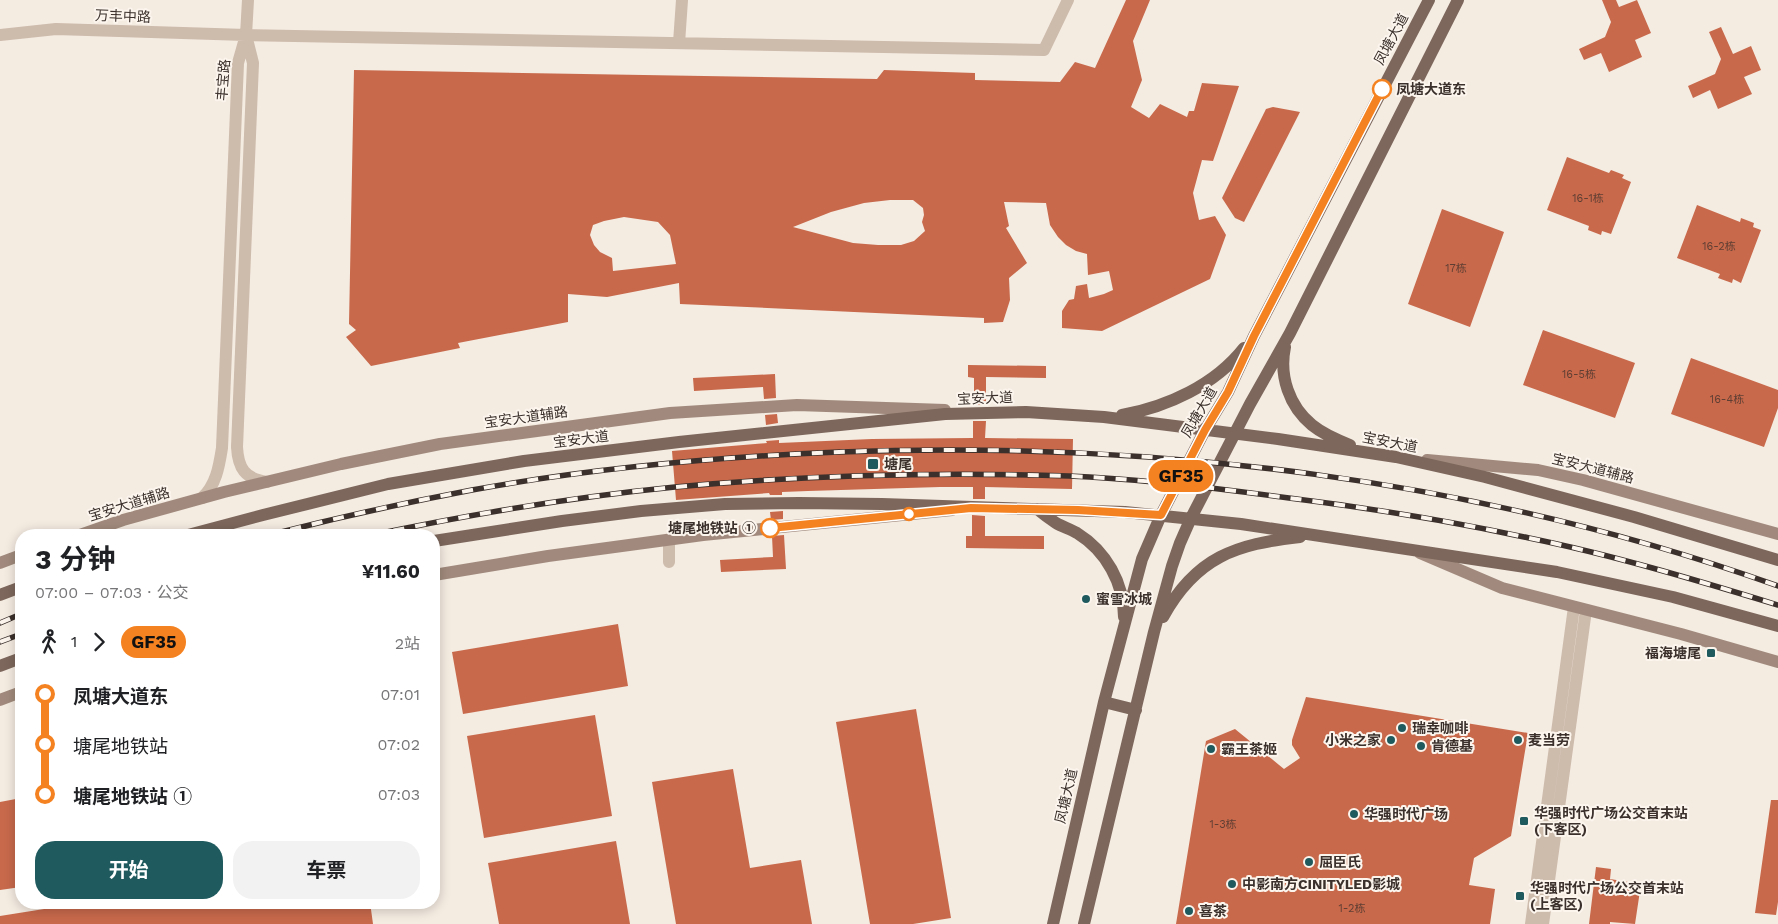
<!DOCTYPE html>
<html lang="zh">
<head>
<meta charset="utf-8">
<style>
	:root { --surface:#fff; --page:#f2f2f2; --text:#202124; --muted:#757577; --accent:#1f5a5e }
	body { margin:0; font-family:"Work Sans","Noto Sans SC",sans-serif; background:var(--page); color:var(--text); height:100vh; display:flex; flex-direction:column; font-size:19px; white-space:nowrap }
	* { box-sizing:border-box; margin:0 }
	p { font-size:16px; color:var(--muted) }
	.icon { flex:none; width:28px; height:28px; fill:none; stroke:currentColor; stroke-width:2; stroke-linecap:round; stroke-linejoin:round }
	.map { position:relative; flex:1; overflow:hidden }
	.panel { position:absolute; left:15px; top:529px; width:425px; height:380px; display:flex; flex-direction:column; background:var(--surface); border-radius:20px; box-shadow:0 2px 12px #0003 }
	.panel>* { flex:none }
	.badge { padding:0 10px; border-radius:16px; font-size:18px; line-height:32px }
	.map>.badge { position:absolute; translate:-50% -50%; box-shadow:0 0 0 2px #fff }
	.legs { display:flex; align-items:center; gap:8px; height:55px; padding:0 20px; font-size:16px }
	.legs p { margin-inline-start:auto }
	.overview { display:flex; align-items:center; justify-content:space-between; height:85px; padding:0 20px }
	h1 { font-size:28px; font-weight:700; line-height:38px }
	.primary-button { display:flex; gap:10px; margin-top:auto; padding:10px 20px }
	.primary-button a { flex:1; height:58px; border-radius:20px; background:var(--accent); color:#fff; font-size:20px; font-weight:700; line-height:58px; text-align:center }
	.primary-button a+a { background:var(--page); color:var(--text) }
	ul { padding:0 20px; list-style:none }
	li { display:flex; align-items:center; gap:18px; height:50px; font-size:19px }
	li i { display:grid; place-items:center; width:8px; height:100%; margin:0 6px; background:currentColor }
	li i::after { content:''; width:12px; height:12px; margin:-6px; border:4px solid; border-radius:50%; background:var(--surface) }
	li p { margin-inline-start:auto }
	li:first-child i { background:linear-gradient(#0000 50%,currentColor 0) }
	li:last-child i { background:linear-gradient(currentColor 50%,#0000 0) }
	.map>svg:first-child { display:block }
	.building { fill:#c8694b; fill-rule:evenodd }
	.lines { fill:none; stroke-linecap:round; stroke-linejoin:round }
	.minor { stroke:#cdbbac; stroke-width:12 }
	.secondary { stroke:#a18a7d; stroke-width:12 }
	.primary { stroke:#7d675c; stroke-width:12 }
	.rail-casing { stroke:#3b302b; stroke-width:5.5 }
	.rail { stroke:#fbf5ee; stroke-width:4; stroke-dasharray:11; stroke-linecap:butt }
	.line-1-casing { stroke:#fff; stroke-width:11 }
	.line-1 { stroke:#f58220; stroke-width:8 }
	.stop-1-dot { fill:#fff; stroke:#f58220; stroke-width:2.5 }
	.poi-dot { fill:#1f5a5e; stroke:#fbf5ee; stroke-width:2 }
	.labels { text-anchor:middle; stroke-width:4; stroke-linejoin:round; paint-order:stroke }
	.number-label { font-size:11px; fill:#5e3e33 }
	.street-label { font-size:14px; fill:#3b302b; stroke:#fbf5ee }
	.stop-label { font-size:14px; font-weight:bold; fill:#3b302b; stroke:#fbf5ee; text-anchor:start }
	.poi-label { font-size:14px; font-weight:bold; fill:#3b302b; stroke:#fbf5ee; text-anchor:start }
</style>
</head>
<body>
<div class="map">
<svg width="1778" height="924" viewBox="0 0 1778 924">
	<rect width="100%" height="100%" fill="#f4ebe1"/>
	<path class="building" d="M 1126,0 L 1150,0 L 1133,41 L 1142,80 L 1131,107 L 1149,118 L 1160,104 L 1187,117 L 1189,111 L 1194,111 L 1202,83 L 1239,86 L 1213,161 L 1202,160 L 1193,193 L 1199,220 L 1215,216 L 1226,235 L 1210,279 L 1102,331 L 1062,328 L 1062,311 L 1069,300 L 1074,299 L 1076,286 L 1087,284 L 1089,298 L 1104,294 L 1113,290 L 1109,271 L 1088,275 L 1087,254 L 1076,251 L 1066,245 L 1058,237 L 1050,225 L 1046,203 L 1004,202 L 1009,226 L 1006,228 L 1027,263 L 1009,278 L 1010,300 L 1003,322 L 984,323 L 984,318 L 680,304 L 679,283 L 607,297 L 568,294 L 568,322 L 458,343 L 460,348 L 371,366 L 346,337 L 356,330 L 349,324 L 354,70 L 877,79 L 884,70 L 975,73 L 975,80 L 1060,82 L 1075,62 L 1095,68 ZM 890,200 L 913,200 L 923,208 L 924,215 L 922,222 L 925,231 L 914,241 L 901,245 L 878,245 L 853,243 L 793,227 L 831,212 L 864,203 ZM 624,217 L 658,222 L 670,235 L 676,264 L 613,271 L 612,258 L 600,252 L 594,245 L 590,235 L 593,225 L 604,221 Z
		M 1602,0 L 1616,0 L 1619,7 L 1637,0 L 1651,33 L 1635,40 L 1642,57 L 1609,72 L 1601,53 L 1584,60 L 1579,49 L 1605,37 L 1611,22 Z
		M 1721,27 L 1733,54 L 1751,46 L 1761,70 L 1744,77 L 1752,94 L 1718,109 L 1710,90 L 1693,98 L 1688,86 L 1715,74 L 1721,59 L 1709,32 Z
		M 1273,107 L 1300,112 L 1244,222 L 1235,218 L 1222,198 L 1266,109 Z
		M 1567,157 L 1609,173 L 1611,170 L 1624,175 L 1622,178 L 1631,182 L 1611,234 L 1602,231 L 1601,235 L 1588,230 L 1589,226 L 1547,210 Z
		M 1697,205 L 1740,222 L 1741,218 L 1754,223 L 1753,227 L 1761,230 L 1741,283 L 1733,279 L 1732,283 L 1718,278 L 1720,274 L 1677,258 Z
		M 1442,209 L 1504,232 L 1470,327 L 1408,304 Z
		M 1543,330 L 1635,363 L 1615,418 L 1523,385 Z
		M 1691,358 L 1778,390 L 1778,408 L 1764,447 L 1671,414 Z
		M 968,365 L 1046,366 L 1046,378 L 986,377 L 986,405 L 974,405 L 974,378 L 968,377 Z
		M 775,374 L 776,398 L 764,399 L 763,387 L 694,391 L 693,378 Z
		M 777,414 L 778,423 L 766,425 L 765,415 Z
		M 973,421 L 986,421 L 985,438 L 1073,439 L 1072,489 L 985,487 L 985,499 L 973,499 L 973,487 L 940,487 L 808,491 L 782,492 L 782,495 L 770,495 L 769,493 L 676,500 L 672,451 L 767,443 L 766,441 L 779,440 L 779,443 L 872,439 L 973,438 Z
		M 783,511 L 783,519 L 771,520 L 770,512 Z
		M 972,515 L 985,516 L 985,536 L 1044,536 L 1044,549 L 966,548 L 966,536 L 972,536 Z
		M 784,535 L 786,569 L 721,572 L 720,560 L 773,557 L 772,536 Z
		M 618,624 L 628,686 L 463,714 L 452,652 Z
		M 1306,697 L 1528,733 L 1511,836 L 1474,858 L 1469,885 L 1495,889 L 1490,924 L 1176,924 L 1206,741 L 1235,729 L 1284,769 L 1300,758 L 1292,745 L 1292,740 Z
		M 916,709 L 951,918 L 913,924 L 870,924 L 836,722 Z
		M 595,715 L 612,816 L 484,838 L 467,736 Z
		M 733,769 L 750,868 L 801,860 L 812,924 L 676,924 L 652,782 Z
		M 21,798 L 21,887 L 0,890 L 0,802 Z
		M 1771,800 L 1778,800 L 1778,902 L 1776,915 L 1755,913 Z
		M 616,841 L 630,924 L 499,924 L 488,863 Z
		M 1596,867 L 1611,869 L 1610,879 L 1641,884 L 1635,924 L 1610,922 L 1610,924 L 1589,924 Z
		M 88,902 L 370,902 L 373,924 L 0,924 L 0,916 Z"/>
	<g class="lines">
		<path class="minor" d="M 0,35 L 56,29 L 246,35 L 1044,50 L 1068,0
			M 246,35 L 253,63 L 237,447 C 238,468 245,479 267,482
			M 679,43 L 682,0
			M 202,498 C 216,485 219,467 222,448 L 238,63 L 246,35 L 248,0
			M 669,540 L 669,562
			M 1531,924 L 1574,607
			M 1543,924 L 1586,610"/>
		<path class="secondary" d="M 1427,460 L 1538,470 L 1583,480 L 1778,534
			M 80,535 L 123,520 L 224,492 L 341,464 L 440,444 L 670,413 L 797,405 L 945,410
			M 1420,553 L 1502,588 L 1681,634 L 1778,662
			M 0,563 L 21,555
			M 434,575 L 548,556 L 703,535 L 952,510
			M 0,700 L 21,692"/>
		<path class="primary" d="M 1285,347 C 1279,376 1289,406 1312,425 C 1323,434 1337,440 1350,445
			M 1122,415 C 1167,407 1215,385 1244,348
			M 1037,509 C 1043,514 1050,519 1056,523 C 1063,527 1070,529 1077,533 C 1106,551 1124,583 1124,617
			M 188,535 L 263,515 L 388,484 L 524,461 L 679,442 L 945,414 L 1026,412 L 1104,417 L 1278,439 L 1396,457 L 1485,477 L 1634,517 L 1778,560
			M 434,541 L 562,521 L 641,511 L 725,504 L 799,503 L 882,504 L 1125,512 L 1241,524 L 1557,572 L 1673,597 L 1778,626
			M 0,595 L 21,587
			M 1163,617 C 1196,557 1236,544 1300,537
			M 0,666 L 21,658
			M 1104,702 L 1136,710
			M 1053,924 L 1104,702 L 1142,559 L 1161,515 L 1205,430 L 1228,392 L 1254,336 L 1429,0
			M 1084,924 L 1154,632 L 1172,566 L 1180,543 L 1191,518 L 1250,404 L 1290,333 L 1458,0"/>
		<g class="rail-casing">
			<path id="rail" d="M 269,535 C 336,518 403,503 472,490 C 593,468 716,457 839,452 C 1156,440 1478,479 1778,586
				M 372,535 C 472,514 573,497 675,487 C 806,475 938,472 1069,476 C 1142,479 1216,488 1289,498 C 1370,508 1450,521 1529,538 C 1613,555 1696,580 1778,605
				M 0,623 L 21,614
				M 0,642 L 21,634"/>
		</g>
		<use href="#rail" class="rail"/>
	</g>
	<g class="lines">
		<g class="line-1-casing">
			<path id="line-1" d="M 770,528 L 971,508 L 1078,510 L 1161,515 L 1205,430 L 1228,392 L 1254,336 L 1382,89"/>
		</g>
		<use href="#line-1" class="line-1"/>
	</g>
	<g class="stop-1-dot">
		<circle cx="1382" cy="89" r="9"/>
		<circle cx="909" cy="514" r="6"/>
		<circle cx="770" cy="528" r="9"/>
	</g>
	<g class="poi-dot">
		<rect x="867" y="458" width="12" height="12" rx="2.5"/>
		<circle cx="1086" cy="599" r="5"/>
		<rect x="1706" y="648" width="10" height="10" rx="2.5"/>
		<circle cx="1402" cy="728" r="5"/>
		<circle cx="1391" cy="740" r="5"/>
		<circle cx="1518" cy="740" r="5"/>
		<circle cx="1421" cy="746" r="5"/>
		<circle cx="1211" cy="749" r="5"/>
		<circle cx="1354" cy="814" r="5"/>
		<rect x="1519" y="816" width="10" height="10" rx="2.5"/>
		<circle cx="1309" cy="862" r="5"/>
		<circle cx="1232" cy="884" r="5"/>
		<rect x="1515" y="891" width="10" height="10" rx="2.5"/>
		<circle cx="1189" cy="911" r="5"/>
	</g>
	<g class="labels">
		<g class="number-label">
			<text x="1588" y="202">16-1栋</text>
			<text x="1719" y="250">16-2栋</text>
			<text x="1456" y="272">17栋</text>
			<text x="1579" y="378">16-5栋</text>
			<text x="1727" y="403">16-4栋</text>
			<text x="1223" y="828">1-3栋</text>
			<text x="1352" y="912">1-2栋</text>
		</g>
		<g class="street-label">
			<text transform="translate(123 16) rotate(2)" y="5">万丰中路</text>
			<text transform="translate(1391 39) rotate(-62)" y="5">凤塘大道</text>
			<text transform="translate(223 80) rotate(-85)" y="5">丰宝路</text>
			<text transform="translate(985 398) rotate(-2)" y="5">宝安大道</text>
			<text transform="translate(1199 412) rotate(-60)" y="5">凤塘大道</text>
			<text transform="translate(526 417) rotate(-8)" y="5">宝安大道辅路</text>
			<text transform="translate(581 439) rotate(-7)" y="5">宝安大道</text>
			<text transform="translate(1390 442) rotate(11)" y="5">宝安大道</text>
			<text transform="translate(1593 468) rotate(14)" y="5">宝安大道辅路</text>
			<text transform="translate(129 504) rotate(-17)" y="5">宝安大道辅路</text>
			<text transform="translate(1066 796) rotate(-77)" y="5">凤塘大道</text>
		</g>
		<g class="stop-label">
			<text x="1396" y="94">凤塘大道东</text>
			<text x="756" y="533" text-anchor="end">塘尾地铁站 ①</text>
		</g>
		<g class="poi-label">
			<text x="884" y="469">塘尾</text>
			<text x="1096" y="604">蜜雪冰城</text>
			<text x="1701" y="658" text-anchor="end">福海塘尾</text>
			<text x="1412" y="733">瑞幸咖啡</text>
			<text x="1381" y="745" text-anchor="end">小米之家</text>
			<text x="1528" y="745">麦当劳</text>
			<text x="1431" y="751">肯德基</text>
			<text x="1221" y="754">霸王茶姬</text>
			<text x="1534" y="818">华强时代广场公交首末站<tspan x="1534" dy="16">(下客区)</tspan></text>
			<text x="1364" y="819">华强时代广场</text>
			<text x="1319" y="867">屈臣氏</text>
			<text x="1242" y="889">中影南方CINITYLED影城</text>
			<text x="1530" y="893">华强时代广场公交首末站<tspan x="1530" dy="16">(上客区)</tspan></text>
			<text x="1199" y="916">喜茶</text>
		</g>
	</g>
</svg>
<b class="badge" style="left:1181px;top:476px;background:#f58220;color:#111">GF35</b>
<section class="panel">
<div class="overview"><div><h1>3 分钟</h1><p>07:00 – 07:03 · 公交</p></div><b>¥11.60</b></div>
<div class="legs"><svg class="icon" aria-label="walk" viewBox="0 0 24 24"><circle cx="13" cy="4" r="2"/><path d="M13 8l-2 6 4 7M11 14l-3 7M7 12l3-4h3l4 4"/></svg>1<svg class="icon" aria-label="forward" viewBox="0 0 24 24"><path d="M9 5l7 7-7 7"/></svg><b class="badge" style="background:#f58220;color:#111">GF35</b><p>2站</p></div>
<ul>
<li><i style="color:#f58220"></i><b>凤塘大道东</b><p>07:01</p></li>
<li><i style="color:#f58220"></i><span>塘尾地铁站</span><p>07:02</p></li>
<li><i style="color:#f58220"></i><b>塘尾地铁站 ①</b><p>07:03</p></li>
</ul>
<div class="primary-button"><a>开始</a><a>车票</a></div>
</section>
</div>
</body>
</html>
